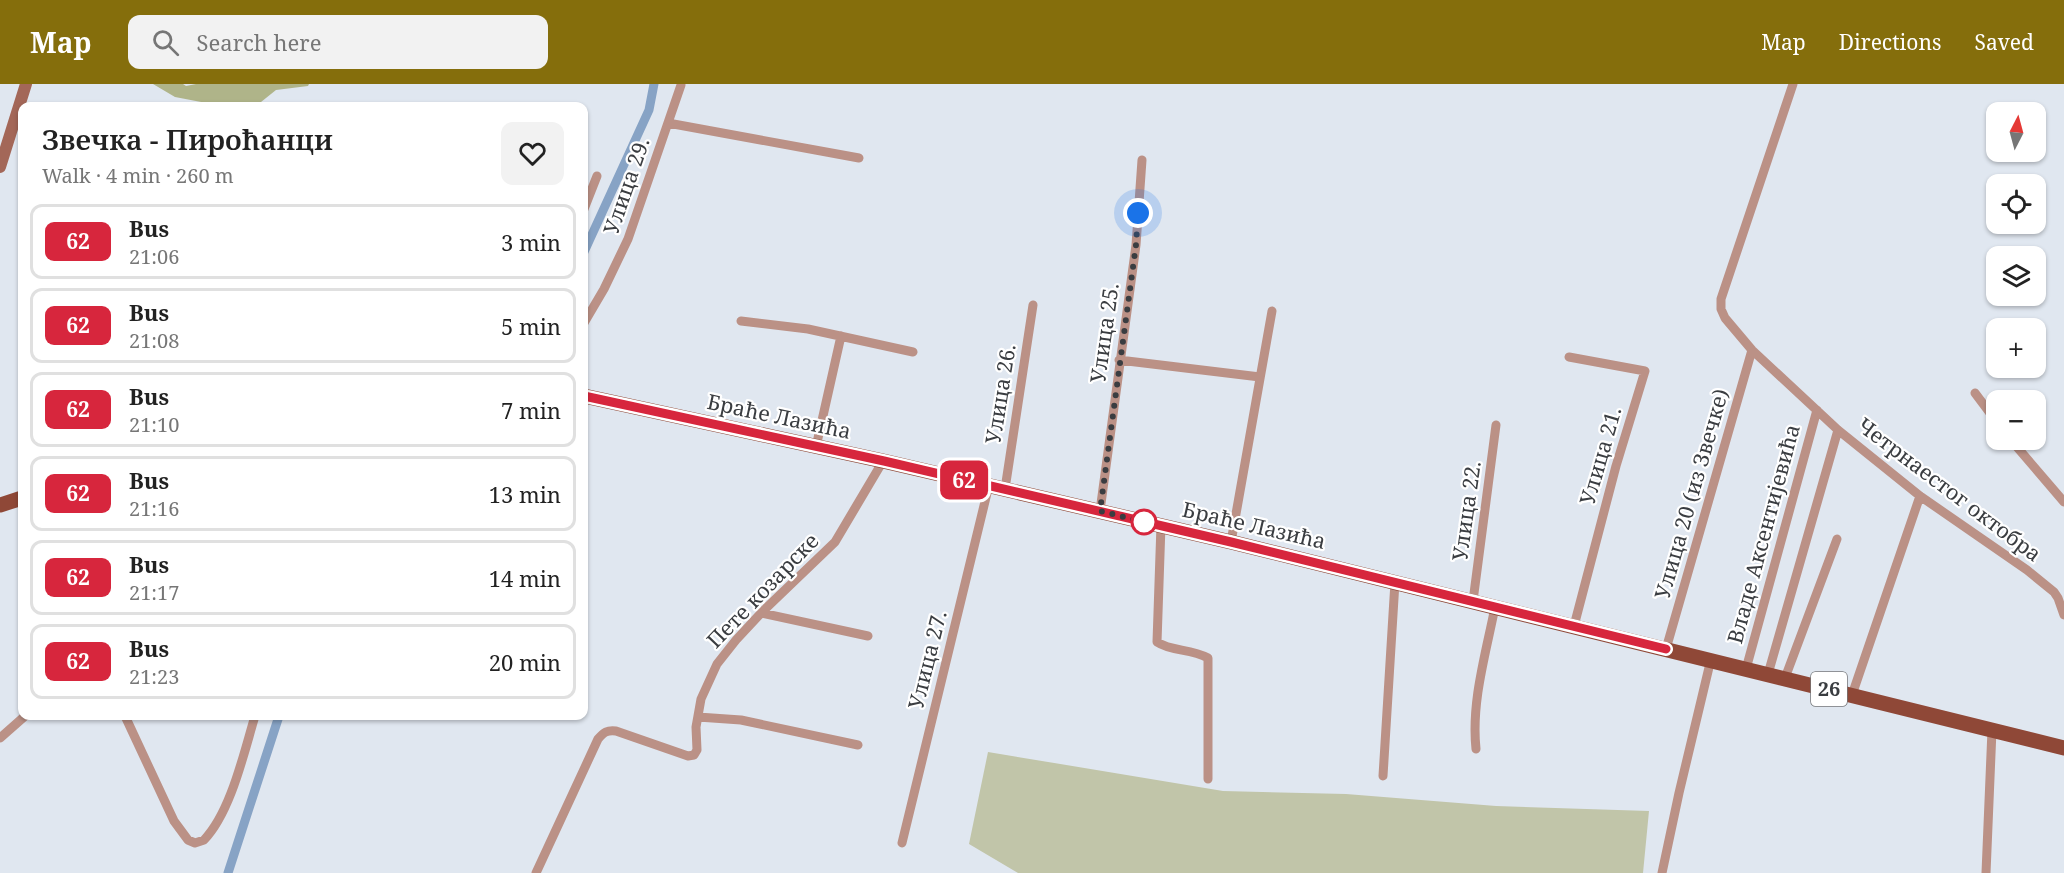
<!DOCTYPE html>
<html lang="en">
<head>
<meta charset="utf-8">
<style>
	:root { --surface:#fff; --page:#f2f2f2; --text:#222; --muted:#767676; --line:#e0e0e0; --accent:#856e0c }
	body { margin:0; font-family:"Noto Serif",serif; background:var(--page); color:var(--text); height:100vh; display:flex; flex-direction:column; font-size:22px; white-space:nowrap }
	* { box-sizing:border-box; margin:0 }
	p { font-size:20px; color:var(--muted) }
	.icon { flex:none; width:33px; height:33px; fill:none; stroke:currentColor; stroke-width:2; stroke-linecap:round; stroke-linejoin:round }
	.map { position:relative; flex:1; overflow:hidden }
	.details { position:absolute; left:18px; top:18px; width:570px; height:618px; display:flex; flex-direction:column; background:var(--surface); border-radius:12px; box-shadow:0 2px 4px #0004 }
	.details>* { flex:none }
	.badge { padding:0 12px; border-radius:9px; font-size:21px; line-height:39px }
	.needle { width:39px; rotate:6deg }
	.tools { position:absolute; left:1986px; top:18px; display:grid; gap:12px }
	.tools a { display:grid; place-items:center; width:60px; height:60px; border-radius:12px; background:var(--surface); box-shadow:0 2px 4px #0004; font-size:30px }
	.you { position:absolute; width:30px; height:30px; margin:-15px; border:4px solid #fff; border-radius:50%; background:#1a73e8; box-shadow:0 0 0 9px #1a73e833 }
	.map>.badge { position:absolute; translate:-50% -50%; box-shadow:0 0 0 3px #fff }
	.round { display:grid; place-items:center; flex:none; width:63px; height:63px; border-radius:12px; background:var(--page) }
	.head { display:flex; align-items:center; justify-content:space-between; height:102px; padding:0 24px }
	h1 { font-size:28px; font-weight:600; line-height:45px }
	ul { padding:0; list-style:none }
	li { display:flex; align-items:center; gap:18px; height:75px; margin:0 12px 9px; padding:0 12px; border:3px solid var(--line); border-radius:12px }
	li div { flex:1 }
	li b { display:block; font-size:22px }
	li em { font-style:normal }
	li .badge { min-width:66px; font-weight:700; text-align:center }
	header { display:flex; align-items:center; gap:36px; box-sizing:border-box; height:84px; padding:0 30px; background:var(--accent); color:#fff }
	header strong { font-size:28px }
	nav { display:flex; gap:33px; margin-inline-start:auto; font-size:21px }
	.search { width:420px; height:54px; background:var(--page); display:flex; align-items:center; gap:15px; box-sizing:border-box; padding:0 21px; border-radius:12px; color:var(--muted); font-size:22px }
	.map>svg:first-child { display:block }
	.green { fill:#c1c5a9 }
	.forest { fill:#afb489 }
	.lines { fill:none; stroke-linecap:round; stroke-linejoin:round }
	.canal { stroke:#87a3c5; stroke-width:9 }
	.minor { stroke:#bb9186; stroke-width:9 }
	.secondary { stroke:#a36758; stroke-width:12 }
	.primary { stroke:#8f4837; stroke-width:15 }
	.line-casing { stroke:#fff; stroke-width:14 }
	.line { stroke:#d7263d; stroke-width:9 }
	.walk { stroke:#3a3d41; stroke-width:6; stroke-dasharray:0 10.8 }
	.stop-dot { fill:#fff; stroke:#d7263d; stroke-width:3 }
	.labels { text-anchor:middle; stroke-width:4.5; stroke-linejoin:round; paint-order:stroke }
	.shield { fill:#fff; stroke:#75777a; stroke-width:1.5 }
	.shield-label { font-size:20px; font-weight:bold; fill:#3a3d41 }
	.street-label { font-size:21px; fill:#3a3d41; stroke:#fff }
</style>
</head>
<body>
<header>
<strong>Map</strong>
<div class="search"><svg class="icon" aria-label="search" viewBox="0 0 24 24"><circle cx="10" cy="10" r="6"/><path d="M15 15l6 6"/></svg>Search here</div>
<nav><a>Map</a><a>Directions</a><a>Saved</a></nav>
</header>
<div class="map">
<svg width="2064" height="789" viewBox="0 0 2064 789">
	<rect width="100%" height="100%" fill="#e0e7f0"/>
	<path class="green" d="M 988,668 L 1223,707 L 1346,710 L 1496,722 L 1649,727 L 1643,789 L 1018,789 L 969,760 Z"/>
	<path class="forest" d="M 153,0 L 183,0 L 186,2 L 196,0 L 309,0 L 308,2 L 276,6 L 256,22 L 222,22 L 175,13 Z"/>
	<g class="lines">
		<path class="canal" d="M 584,168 L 649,26 L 654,0
			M 228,789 L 279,632"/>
		<path class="minor" d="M 1793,0 L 1721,215 L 1721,225 L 1725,234 L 1752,266 L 1838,346 L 1920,412 L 2027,486 L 2054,508 L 2058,514 L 2064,531
			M 668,39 L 859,74
			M 584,125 L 597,92
			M 741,237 L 808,245 L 913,268
			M 584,239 L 604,205 L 628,155 L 681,1
			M 1569,273 L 1645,287 L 1616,382 L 1574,542
			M 1119,276 L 1260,293
			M 1975,309 L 1996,337
			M 2011,356 L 2064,418
			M 816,363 L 841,252
			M 1005,405 L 1033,221
			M 1100,427 L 1136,161 L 1142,76
			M 1161,441 L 1157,558 C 1172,568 1190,564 1208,574 L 1208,695
			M 1231,458 L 1272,227
			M 1473,517 L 1496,341
			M 761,529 L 868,552
			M 1666,565 L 1752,266
			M 1746,585 L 1817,326
			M 1768,590 L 1838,346
			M 1785,594 L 1837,455
			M 1852,611 L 1920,412
			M 125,632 L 174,737 L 188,756 L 195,759 L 204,756 C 231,728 244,668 255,632
			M 698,633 L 741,636 L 858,661
			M 0,654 L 25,632
			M 1476,665 C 1471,618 1486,569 1495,523
			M 1383,692 L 1395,498
			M 902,759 L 989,401
			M 536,789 L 598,655 C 604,648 607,646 616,647 L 688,672 L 694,671 L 697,666 L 696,643 L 701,615 L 717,580 L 736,556 L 761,529 L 835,458 L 883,377
			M 1662,789 L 1679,709 L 1711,575
			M 1986,789 L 1992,646"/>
		<path class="secondary" d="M 0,83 L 26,0"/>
		<path class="primary" d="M 584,312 L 883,377 L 1231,458 L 2064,664
			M 0,421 L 22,414"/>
	</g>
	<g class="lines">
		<g class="line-casing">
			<path id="line" d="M 584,312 L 884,377 L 1231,458 L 1666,565"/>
		</g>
		<use href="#line" class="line"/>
		<path class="walk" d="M 1138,129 L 1136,161 L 1100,427 L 1144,438"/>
	</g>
	<circle class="stop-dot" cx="1144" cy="438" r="12"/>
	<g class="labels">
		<rect class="shield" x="1811" y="588" width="36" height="34" rx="4.5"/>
		<g class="shield-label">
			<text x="1829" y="612">26</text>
		</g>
		<g class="street-label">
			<text transform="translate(627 102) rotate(-71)" y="7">Улица 29.</text>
			<text transform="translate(1105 249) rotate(-82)" y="7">Улица 25.</text>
			<text transform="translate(1001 310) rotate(-81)" y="7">Улица 26.</text>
			<text transform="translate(779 333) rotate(12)" y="7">Браће Лазића</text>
			<text transform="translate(1601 372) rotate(-74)" y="7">Улица 21.</text>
			<text transform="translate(1949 406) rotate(37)" y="7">Четрнаестог октобра</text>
			<text transform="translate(1692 410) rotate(-74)" y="7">Улица 20 (из Звечке)</text>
			<text transform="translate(1467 427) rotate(-82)" y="7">Улица 22.</text>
			<text transform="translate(1254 442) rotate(13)" y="7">Браће Лазића</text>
			<text transform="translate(1764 450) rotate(-75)" y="7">Владе Аксентијевића</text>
			<text transform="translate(763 507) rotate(-46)" y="7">Пете козарске</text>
			<text transform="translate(928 576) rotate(-76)" y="7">Улица 27.</text>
		</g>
	</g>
</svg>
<div class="tools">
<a><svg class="needle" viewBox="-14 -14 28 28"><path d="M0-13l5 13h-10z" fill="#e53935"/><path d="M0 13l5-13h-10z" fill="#767676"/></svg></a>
<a><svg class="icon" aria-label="locate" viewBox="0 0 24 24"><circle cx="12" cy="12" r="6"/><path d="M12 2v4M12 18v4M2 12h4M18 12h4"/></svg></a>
<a><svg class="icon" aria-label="layers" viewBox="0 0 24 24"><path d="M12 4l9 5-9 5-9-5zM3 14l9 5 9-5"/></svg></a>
<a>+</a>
<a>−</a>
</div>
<div class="you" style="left:1138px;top:129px"></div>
<b class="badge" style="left:964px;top:396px;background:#d7263d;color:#fff">62</b>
<section class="details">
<div class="head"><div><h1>Звечка - Пироћанци</h1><p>Walk · 4 min · 260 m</p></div><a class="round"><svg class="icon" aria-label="heart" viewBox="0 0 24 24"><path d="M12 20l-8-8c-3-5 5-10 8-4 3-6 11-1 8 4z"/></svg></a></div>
<ul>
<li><span class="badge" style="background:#d7263d;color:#fff">62</span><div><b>Bus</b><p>21:06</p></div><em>3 min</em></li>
<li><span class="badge" style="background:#d7263d;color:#fff">62</span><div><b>Bus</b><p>21:08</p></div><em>5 min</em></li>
<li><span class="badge" style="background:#d7263d;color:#fff">62</span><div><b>Bus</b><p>21:10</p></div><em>7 min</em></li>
<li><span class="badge" style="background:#d7263d;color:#fff">62</span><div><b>Bus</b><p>21:16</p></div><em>13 min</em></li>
<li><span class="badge" style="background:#d7263d;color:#fff">62</span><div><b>Bus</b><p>21:17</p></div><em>14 min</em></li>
<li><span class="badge" style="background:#d7263d;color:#fff">62</span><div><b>Bus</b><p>21:23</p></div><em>20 min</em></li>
</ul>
</section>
</div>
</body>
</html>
